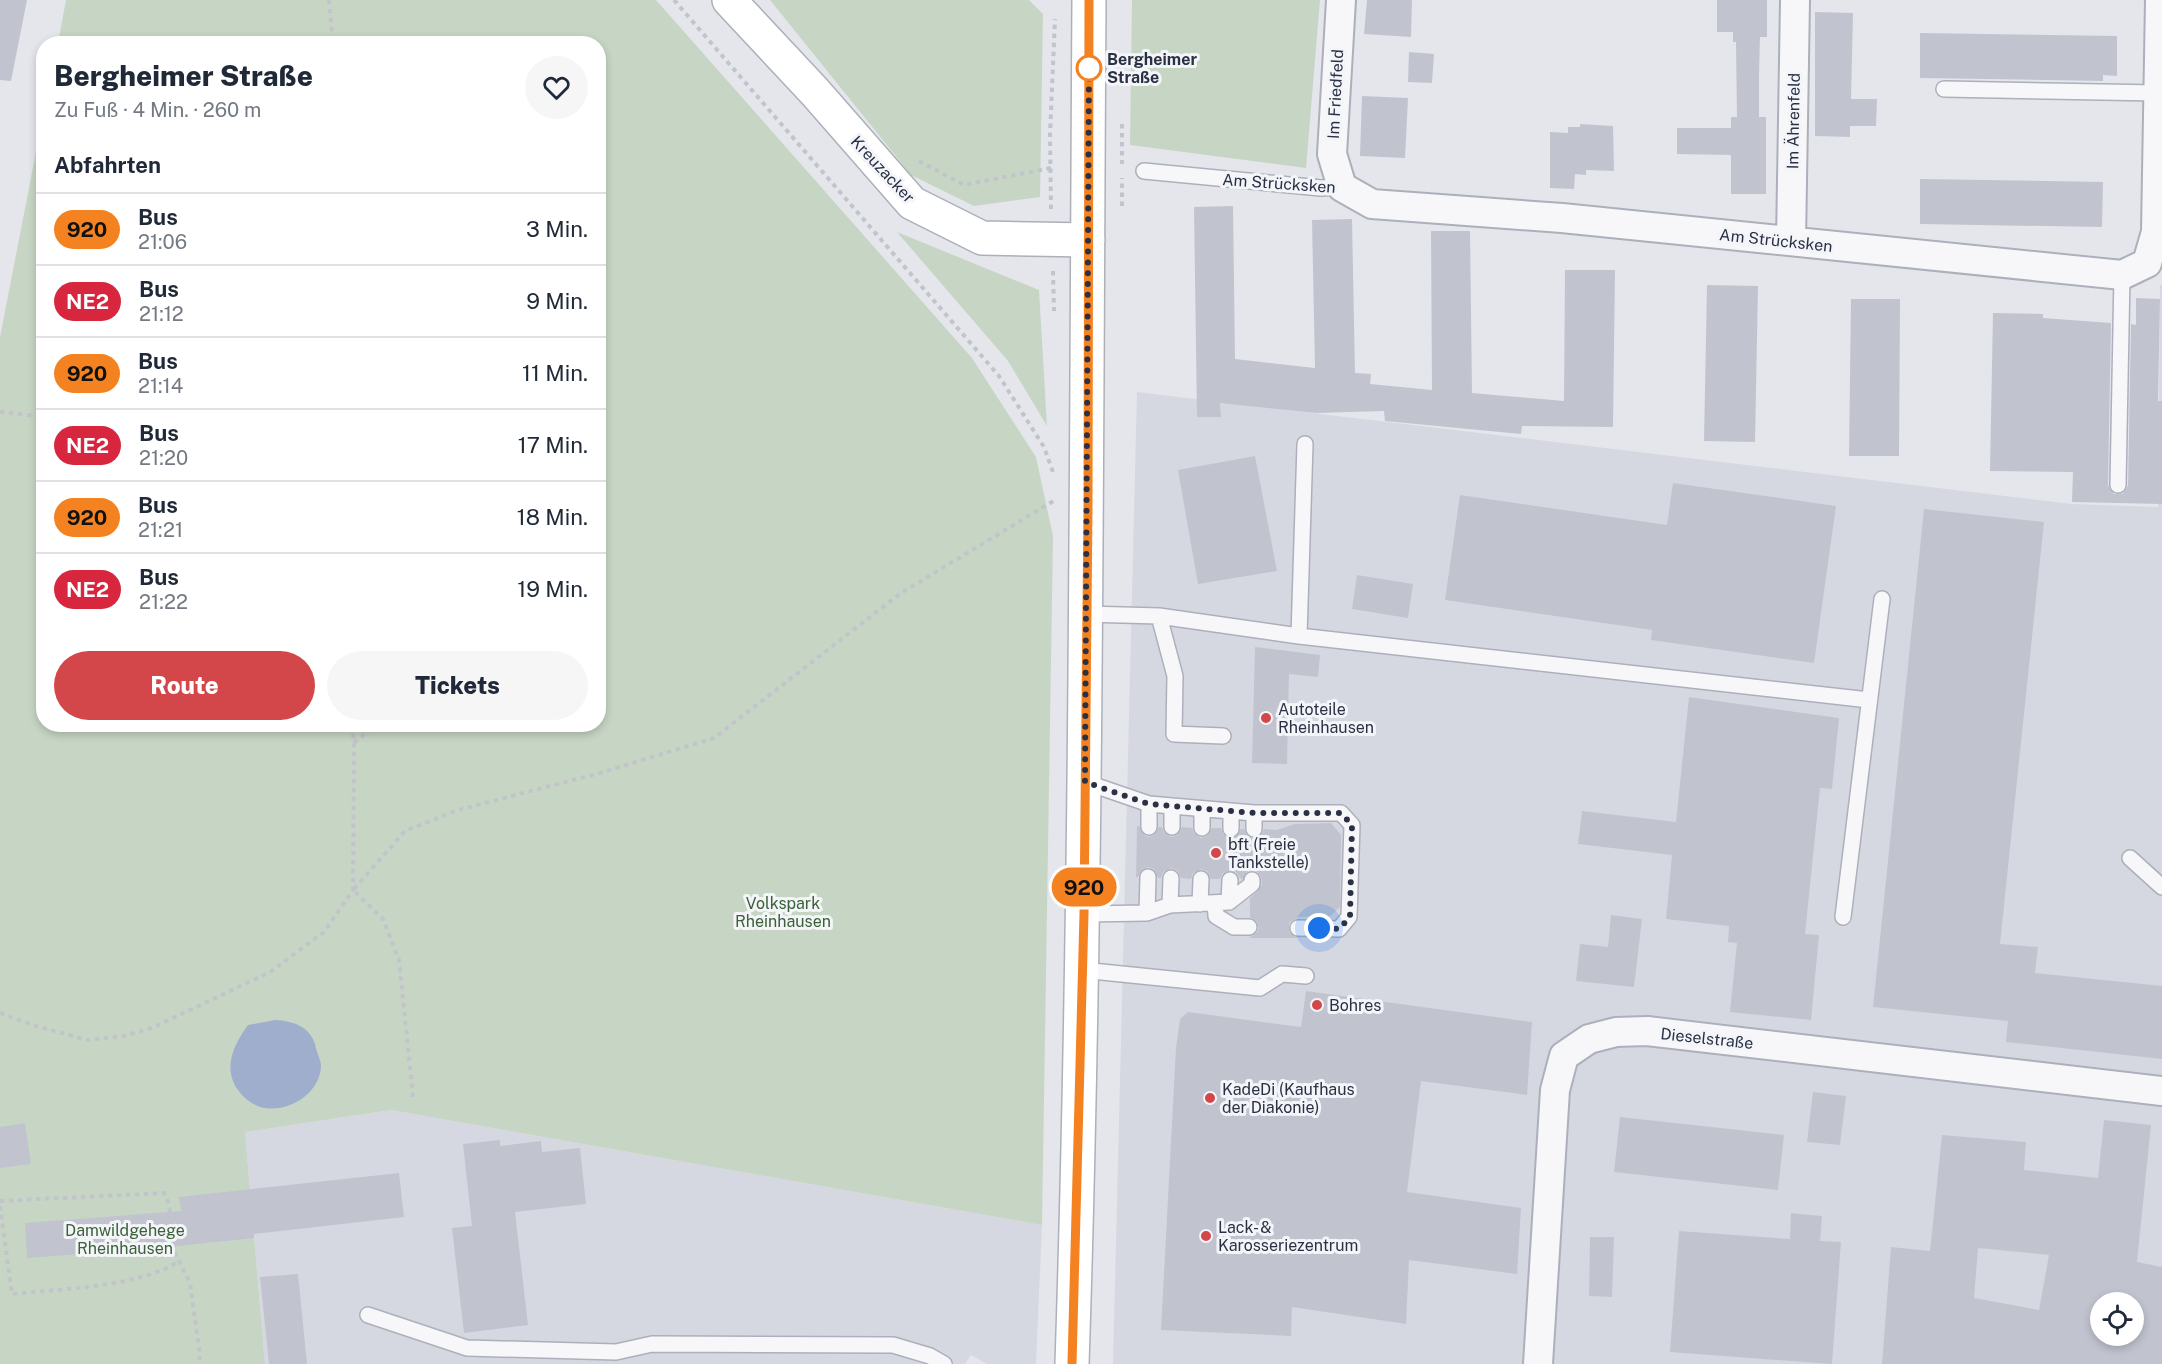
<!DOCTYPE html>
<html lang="de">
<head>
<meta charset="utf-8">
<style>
	:root { --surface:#fff; --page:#f6f6f7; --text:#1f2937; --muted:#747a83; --line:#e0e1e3; --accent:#d3474a }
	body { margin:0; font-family:"Public Sans",sans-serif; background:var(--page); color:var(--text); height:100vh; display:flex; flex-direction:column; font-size:22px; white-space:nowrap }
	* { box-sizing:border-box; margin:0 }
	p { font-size:20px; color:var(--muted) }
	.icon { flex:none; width:33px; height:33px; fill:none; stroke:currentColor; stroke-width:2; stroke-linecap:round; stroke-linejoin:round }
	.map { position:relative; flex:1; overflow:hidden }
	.side { position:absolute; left:36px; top:36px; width:570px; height:696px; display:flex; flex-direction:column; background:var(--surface); border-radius:24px; box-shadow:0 3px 9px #0003 }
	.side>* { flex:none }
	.badge { padding:0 12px; border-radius:20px; font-size:21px; line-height:39px }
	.buttons { position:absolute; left:2090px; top:1292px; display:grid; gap:12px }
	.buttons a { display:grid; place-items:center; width:54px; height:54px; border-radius:50%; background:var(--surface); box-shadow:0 3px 9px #0003; font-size:30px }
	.you { position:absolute; width:30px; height:30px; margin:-15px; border:4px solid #fff; border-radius:50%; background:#1a73e8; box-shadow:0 0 0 9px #1a73e833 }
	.map>.badge { position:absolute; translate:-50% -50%; box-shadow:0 0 0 3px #fff }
	h2 { padding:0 18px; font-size:22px; line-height:54px }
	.round { display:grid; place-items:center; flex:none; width:63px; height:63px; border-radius:32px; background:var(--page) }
	.head { display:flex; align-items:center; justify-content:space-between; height:102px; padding:0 18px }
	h1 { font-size:28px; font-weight:800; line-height:45px }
	.cta { display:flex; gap:12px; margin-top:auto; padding:12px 18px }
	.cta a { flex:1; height:69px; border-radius:36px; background:var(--accent); color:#fff; font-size:24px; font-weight:800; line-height:69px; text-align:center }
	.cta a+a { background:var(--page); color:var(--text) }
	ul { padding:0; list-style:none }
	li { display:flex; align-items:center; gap:18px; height:72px; padding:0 18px; border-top:2px solid var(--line) }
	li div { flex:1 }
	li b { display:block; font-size:22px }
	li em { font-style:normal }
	li .badge { min-width:66px; font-weight:700; text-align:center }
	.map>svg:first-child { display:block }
	.built { fill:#d6d8e1; fill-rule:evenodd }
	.green { fill:#c7d6c4 }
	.water { fill:#9eaecc }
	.building { fill:#c1c4cf; fill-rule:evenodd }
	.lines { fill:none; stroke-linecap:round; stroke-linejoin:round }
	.lane-casing { stroke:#acb0ba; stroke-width:18 }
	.street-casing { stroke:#acb0ba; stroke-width:32 }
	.secondary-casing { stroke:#acb0ba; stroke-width:36 }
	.path { stroke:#c2c4cb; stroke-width:4; stroke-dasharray:4.5 4.5; stroke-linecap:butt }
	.lane { stroke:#f7f7fa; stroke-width:15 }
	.street { stroke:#f7f7fa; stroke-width:28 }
	.secondary { stroke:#fff; stroke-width:33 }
	.line-casing { stroke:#fff; stroke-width:14 }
	.line { stroke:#f58220; stroke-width:9 }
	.walk { stroke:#2a3145; stroke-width:6; stroke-dasharray:0 10.8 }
	.stop-dot { fill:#fff; stroke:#f58220; stroke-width:3 }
	.poi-dot { fill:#d3474a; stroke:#f4f5f9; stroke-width:2 }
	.labels { text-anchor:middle; stroke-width:6; stroke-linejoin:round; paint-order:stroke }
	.stop-label { font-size:16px; font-weight:bold; fill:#2a3145; stroke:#f4f5f9; text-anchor:start }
	.street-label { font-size:16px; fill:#2a3145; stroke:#f4f5f9 }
	.poi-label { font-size:16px; fill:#2a3145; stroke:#f4f5f9; text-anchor:start }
	.park-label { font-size:16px; fill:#3a6137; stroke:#f4f5f9 }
</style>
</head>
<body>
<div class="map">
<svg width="2162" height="1364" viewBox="0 0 2162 1364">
	<rect width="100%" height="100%" fill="#e4e6ec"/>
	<path class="built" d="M 2160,285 L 2162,285 L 2162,1364 L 1113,1364 L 1137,392 L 2072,504 L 2158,507 ZM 2100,1302 L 2133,1302 L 2133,1335 L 2100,1335 Z
		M 391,1110 L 1042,1225 L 1036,1364 L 987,1364 L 971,1355 L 965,1364 L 265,1364 L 245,1132 Z"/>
	<path class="green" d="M 66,0 L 656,0 L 972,358 L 1036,457 L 1053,536 L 1042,1225 L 391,1110 L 245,1132 L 265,1364 L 0,1364 L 0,337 L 43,116 L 44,724 L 598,724 L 598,44 L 58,43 Z
		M 770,0 L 1029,0 L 1043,14 L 1040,197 L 974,206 L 911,175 Z
		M 1132,0 L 1320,0 L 1306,168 L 1130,145 Z
		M 897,232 L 1039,290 L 1047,426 L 1008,361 Z"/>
	<path class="water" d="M 275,1020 C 293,1021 309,1026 315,1044 C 316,1051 321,1060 321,1066 C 320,1093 290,1112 265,1108 C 256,1107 248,1101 242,1095 C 221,1072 232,1047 248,1025 Z"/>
	<path class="building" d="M 0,0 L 27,0 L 11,81 L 0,80 Z
		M 1367,0 L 1412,0 L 1411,37 L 1364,34 Z
		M 1717,0 L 1767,0 L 1767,37 L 1760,37 L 1759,75 L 1759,117 L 1766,117 L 1766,194 L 1731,194 L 1731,155 L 1677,154 L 1677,128 L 1731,128 L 1731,117 L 1737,117 L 1736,42 L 1733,42 L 1733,32 L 1717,32 Z
		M 1815,12 L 1853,13 L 1851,99 L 1877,99 L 1876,126 L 1850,126 L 1850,137 L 1815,136 Z
		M 1920,33 L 2117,36 L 2117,76 L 2103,75 L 2103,81 L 1920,78 Z
		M 1409,52 L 1434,54 L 1432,83 L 1408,82 Z
		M 1362,96 L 1408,98 L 1405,158 L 1360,156 Z
		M 1580,124 L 1613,126 L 1614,171 L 1586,170 L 1586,175 L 1575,174 L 1574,189 L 1550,188 L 1550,132 L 1568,133 L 1568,127 L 1580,127 Z
		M 1920,179 L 2103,182 L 2102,227 L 1920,224 Z
		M 1233,206 L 1235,359 L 1315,368 L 1312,220 L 1352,219 L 1355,373 L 1371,374 L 1370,384 L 1432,390 L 1431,231 L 1470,231 L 1472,393 L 1564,401 L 1565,270 L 1615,270 L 1613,427 L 1522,426 L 1521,434 L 1385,421 L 1384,411 L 1316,413 L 1220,403 L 1221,417 L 1197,417 L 1194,207 Z
		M 1707,285 L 1758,286 L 1755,442 L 1704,441 Z
		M 2136,298 L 2160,299 L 2158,401 L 2162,401 L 2162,504 L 2072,502 L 2073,472 L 1990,471 L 1993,313 L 2043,314 L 2043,318 L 2111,323 L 2108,485 L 2114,494 L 2122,494 L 2126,490 L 2128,485 L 2131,324 L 2136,325 Z
		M 1851,299 L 1900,299 L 1899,456 L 1849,456 Z
		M 1255,456 L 1277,571 L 1198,584 L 1178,470 Z
		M 1673,483 L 1836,506 L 1814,663 L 1651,640 L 1652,630 L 1445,600 L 1460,495 L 1667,525 Z
		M 1924,509 L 2044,522 L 2000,944 L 2038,947 L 2035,973 L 2162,986 L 2162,1059 L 2006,1042 L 2008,1021 L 1873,1007 Z
		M 1357,575 L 1413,584 L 1408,618 L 1352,609 Z
		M 1255,647 L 1320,655 L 1318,677 L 1289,674 L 1287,764 L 1252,763 Z
		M 1689,697 L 1839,718 L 1832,789 L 1820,788 L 1805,934 L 1819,935 L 1811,1020 L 1730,1012 L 1737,943 L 1728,942 L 1729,926 L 1666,919 L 1672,855 L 1578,844 L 1582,811 L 1676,822 Z
		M 1331,823 L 1341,835 L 1340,907 L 1330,916 L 1299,917 L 1293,920 L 1289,923 L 1289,932 L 1298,938 L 1249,938 L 1257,932 L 1259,928 L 1257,922 L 1250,917 L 1250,898 L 1258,891 L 1262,885 L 1261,876 L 1256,871 L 1248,871 L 1242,880 L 1236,872 L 1230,870 L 1222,874 L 1220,879 L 1211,879 L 1207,871 L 1201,869 L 1193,873 L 1191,879 L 1181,878 L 1177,870 L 1171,868 L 1163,872 L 1161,878 L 1158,878 L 1154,869 L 1148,867 L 1143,869 L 1138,877 L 1136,877 L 1137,826 L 1139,826 L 1144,835 L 1148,837 L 1154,835 L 1159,827 L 1162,827 L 1164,832 L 1171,837 L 1177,835 L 1182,827 L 1192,828 L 1194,833 L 1201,838 L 1207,836 L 1212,828 L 1221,828 L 1223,834 L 1230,839 L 1236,837 L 1241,829 L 1244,829 L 1249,837 L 1255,839 L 1262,834 L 1264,829 L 1277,830 L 1294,824 Z
		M 1611,915 L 1642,919 L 1634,987 L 1576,981 L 1580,944 L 1608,947 Z
		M 1306,991 L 1532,1022 L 1527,1095 L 1421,1081 L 1407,1192 L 1521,1208 L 1517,1274 L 1409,1260 L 1406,1324 L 1292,1307 L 1291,1336 L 1161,1330 L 1176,1048 L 1180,1019 L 1188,1012 L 1301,1027 Z
		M 1813,1092 L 1846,1096 L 1840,1145 L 1807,1142 Z
		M 1620,1117 L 1784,1135 L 1778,1190 L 1614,1172 Z
		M 2104,1120 L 2151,1125 L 2137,1262 L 2162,1267 L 2162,1364 L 1882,1364 L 1891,1247 L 1930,1251 L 1942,1135 L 2026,1142 L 2024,1170 L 2098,1178 ZM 1978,1248 L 2049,1255 L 2039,1310 L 1974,1298 ZM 2100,1302 L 2133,1302 L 2133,1335 L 2100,1335 Z
		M 25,1123 L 31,1164 L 0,1168 L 0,1127 Z
		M 500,1140 L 500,1146 L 541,1141 L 542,1152 L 580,1148 L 586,1204 L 515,1212 L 528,1325 L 464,1333 L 452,1228 L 472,1226 L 463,1144 Z
		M 399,1173 L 404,1217 L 254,1234 L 254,1238 L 150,1249 L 27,1258 L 25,1223 L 181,1211 L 179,1197 Z
		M 1791,1213 L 1822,1216 L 1820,1241 L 1841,1242 L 1832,1364 L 1670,1352 L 1679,1231 L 1790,1239 Z
		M 1590,1237 L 1614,1237 L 1612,1297 L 1589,1296 Z
		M 298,1274 L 307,1364 L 269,1364 L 260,1277 Z"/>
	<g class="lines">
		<g class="lane-casing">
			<path id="lane" d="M 1944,89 L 2158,93
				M 1144,171 L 1321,188 L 1342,187
				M 2118,485 L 2122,275
				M 1086,614 L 1159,616 L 1175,676 L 1174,734 L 1223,736
				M 1159,616 L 1299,636 L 1869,700
				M 1299,636 L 1305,444
				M 1085,782 L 1149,804 L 1172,806 L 1172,827
				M 1172,806 L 1254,813 L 1341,813 L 1352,825 L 1349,917 L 1339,929 L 1298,928
				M 1149,827 L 1149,804
				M 1202,828 L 1202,809
				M 1231,829 L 1231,811
				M 1254,829 L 1254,813
				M 2130,858 L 2162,887
				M 1229,902 L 1230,880
				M 1215,903 L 1216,916 L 1234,927 L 1249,927
				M 1200,904 L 1201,879
				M 1170,905 L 1229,902 L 1252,884 L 1252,880
				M 1147,913 L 1148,877
				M 1084,914 L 1147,913 L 1170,905 L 1171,878
				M 1843,917 L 1882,599
				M 1082,970 L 1260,988 L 1282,974 L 1306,976
				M 368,1315 L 467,1348 L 616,1352 L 652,1344 L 893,1345 L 930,1356 L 944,1364"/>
		</g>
		<g class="street-casing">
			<path id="street" d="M 1341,0 L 1332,154 L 1342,187 L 1372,204 L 1562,218 L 2122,275 L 2147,263 L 2156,232 L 2160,0
				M 1791,241 L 1795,0
				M 1538,1364 L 1555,1090 L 1564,1056 L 1589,1039 L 1616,1032 L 1647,1031 L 2162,1091"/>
		</g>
		<g class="secondary-casing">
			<path id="secondary" d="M 729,0 L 815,92 L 912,203 L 982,238 L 1088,240
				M 1072,1364 C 1087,909 1086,455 1089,0"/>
		</g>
		<path class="path" d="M 329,0 L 333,44
			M 674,0 L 999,376 L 1044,447 L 1054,475
			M 1122,124 L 1122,164
			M 919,161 L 964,185 L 1051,168
			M 1122,206 L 1122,178
			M 1051,209 L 1050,134 L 1055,19
			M 1053,271 L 1054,311
			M 0,412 L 44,417
			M 354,743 L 377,724
			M 0,1013 L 36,1026 L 87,1040 L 123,1036 L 152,1028 L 270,972 L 324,932 L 353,890 L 354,743 L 352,724
			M 413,1097 L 399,960 L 383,919 L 353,890 L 405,831 L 458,810 L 600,773 L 714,738 L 901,593 L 1055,500
			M 0,1201 L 164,1193 L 169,1204 L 174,1251 L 190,1283 L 200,1355 L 199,1364
			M 0,1206 L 12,1294 C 59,1289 141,1287 179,1261"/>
		<use href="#lane" class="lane"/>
		<use href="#street" class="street"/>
		<use href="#secondary" class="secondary"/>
	</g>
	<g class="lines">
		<g class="line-casing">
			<path id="line" d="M 1072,1364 L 1084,914 L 1088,509 L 1089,0"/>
		</g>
		<use href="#line" class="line"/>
		<path class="walk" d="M 1089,68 L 1085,782 L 1149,804 L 1254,813 L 1341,813 L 1352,825 L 1350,917 L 1339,929 L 1319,928"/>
	</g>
	<circle class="stop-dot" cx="1089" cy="68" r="12"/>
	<g class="poi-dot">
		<circle cx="1266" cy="718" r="6"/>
		<circle cx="1216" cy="853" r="6"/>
		<circle cx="1317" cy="1005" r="6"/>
		<circle cx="1210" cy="1098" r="6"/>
		<circle cx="1206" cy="1236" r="6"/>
	</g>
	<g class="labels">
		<g class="stop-label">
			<text x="1107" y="65">Bergheimer<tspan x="1107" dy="18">Straße</tspan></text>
		</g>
		<g class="street-label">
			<text transform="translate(1335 94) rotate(-87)" y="6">Im Friedfeld</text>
			<text transform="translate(1793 121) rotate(-89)" y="6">Im Ährenfeld</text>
			<text transform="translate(883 169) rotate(47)" y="6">Kreuzacker</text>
			<text transform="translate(1279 183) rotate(4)" y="6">Am Strücksken</text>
			<text transform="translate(1776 240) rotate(6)" y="6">Am Strücksken</text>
			<text transform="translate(1707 1038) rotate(6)" y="6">Dieselstraße</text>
		</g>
		<g class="poi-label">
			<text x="1278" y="715">Autoteile<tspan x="1278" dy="18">Rheinhausen</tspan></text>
			<text x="1228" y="850">bft (Freie<tspan x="1228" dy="18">Tankstelle)</tspan></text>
			<text x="1329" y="1011">Bohres</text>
			<text x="1222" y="1095">KadeDi (Kaufhaus<tspan x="1222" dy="18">der Diakonie)</tspan></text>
			<text x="1218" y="1233">Lack- &amp;<tspan x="1218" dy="18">Karosseriezentrum</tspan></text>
		</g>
		<g class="park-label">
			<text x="783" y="909">Volkspark<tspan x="783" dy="18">Rheinhausen</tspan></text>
			<text x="125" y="1236">Damwildgehege<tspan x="125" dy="18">Rheinhausen</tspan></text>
		</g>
	</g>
</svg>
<div class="buttons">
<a><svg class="icon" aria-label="locate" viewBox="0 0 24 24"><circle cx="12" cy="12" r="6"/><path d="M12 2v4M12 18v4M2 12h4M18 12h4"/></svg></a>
</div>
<div class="you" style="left:1319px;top:928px"></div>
<b class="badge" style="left:1084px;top:887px;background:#f58220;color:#111">920</b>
<section class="side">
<div class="head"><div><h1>Bergheimer Straße</h1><p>Zu Fuß · 4 Min. · 260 m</p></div><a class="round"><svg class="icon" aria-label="heart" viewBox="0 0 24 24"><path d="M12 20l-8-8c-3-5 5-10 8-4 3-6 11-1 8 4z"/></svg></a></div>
<h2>Abfahrten</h2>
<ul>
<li><span class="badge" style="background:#f58220;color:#111">920</span><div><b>Bus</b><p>21:06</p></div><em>3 Min.</em></li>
<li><span class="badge" style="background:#d7263d;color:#fff">NE2</span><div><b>Bus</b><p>21:12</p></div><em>9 Min.</em></li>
<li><span class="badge" style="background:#f58220;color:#111">920</span><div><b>Bus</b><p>21:14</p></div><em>11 Min.</em></li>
<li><span class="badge" style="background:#d7263d;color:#fff">NE2</span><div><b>Bus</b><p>21:20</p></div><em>17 Min.</em></li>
<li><span class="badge" style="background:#f58220;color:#111">920</span><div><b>Bus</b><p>21:21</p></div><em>18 Min.</em></li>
<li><span class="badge" style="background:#d7263d;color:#fff">NE2</span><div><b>Bus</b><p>21:22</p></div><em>19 Min.</em></li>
</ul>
<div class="cta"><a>Route</a><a>Tickets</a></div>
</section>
</div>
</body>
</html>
